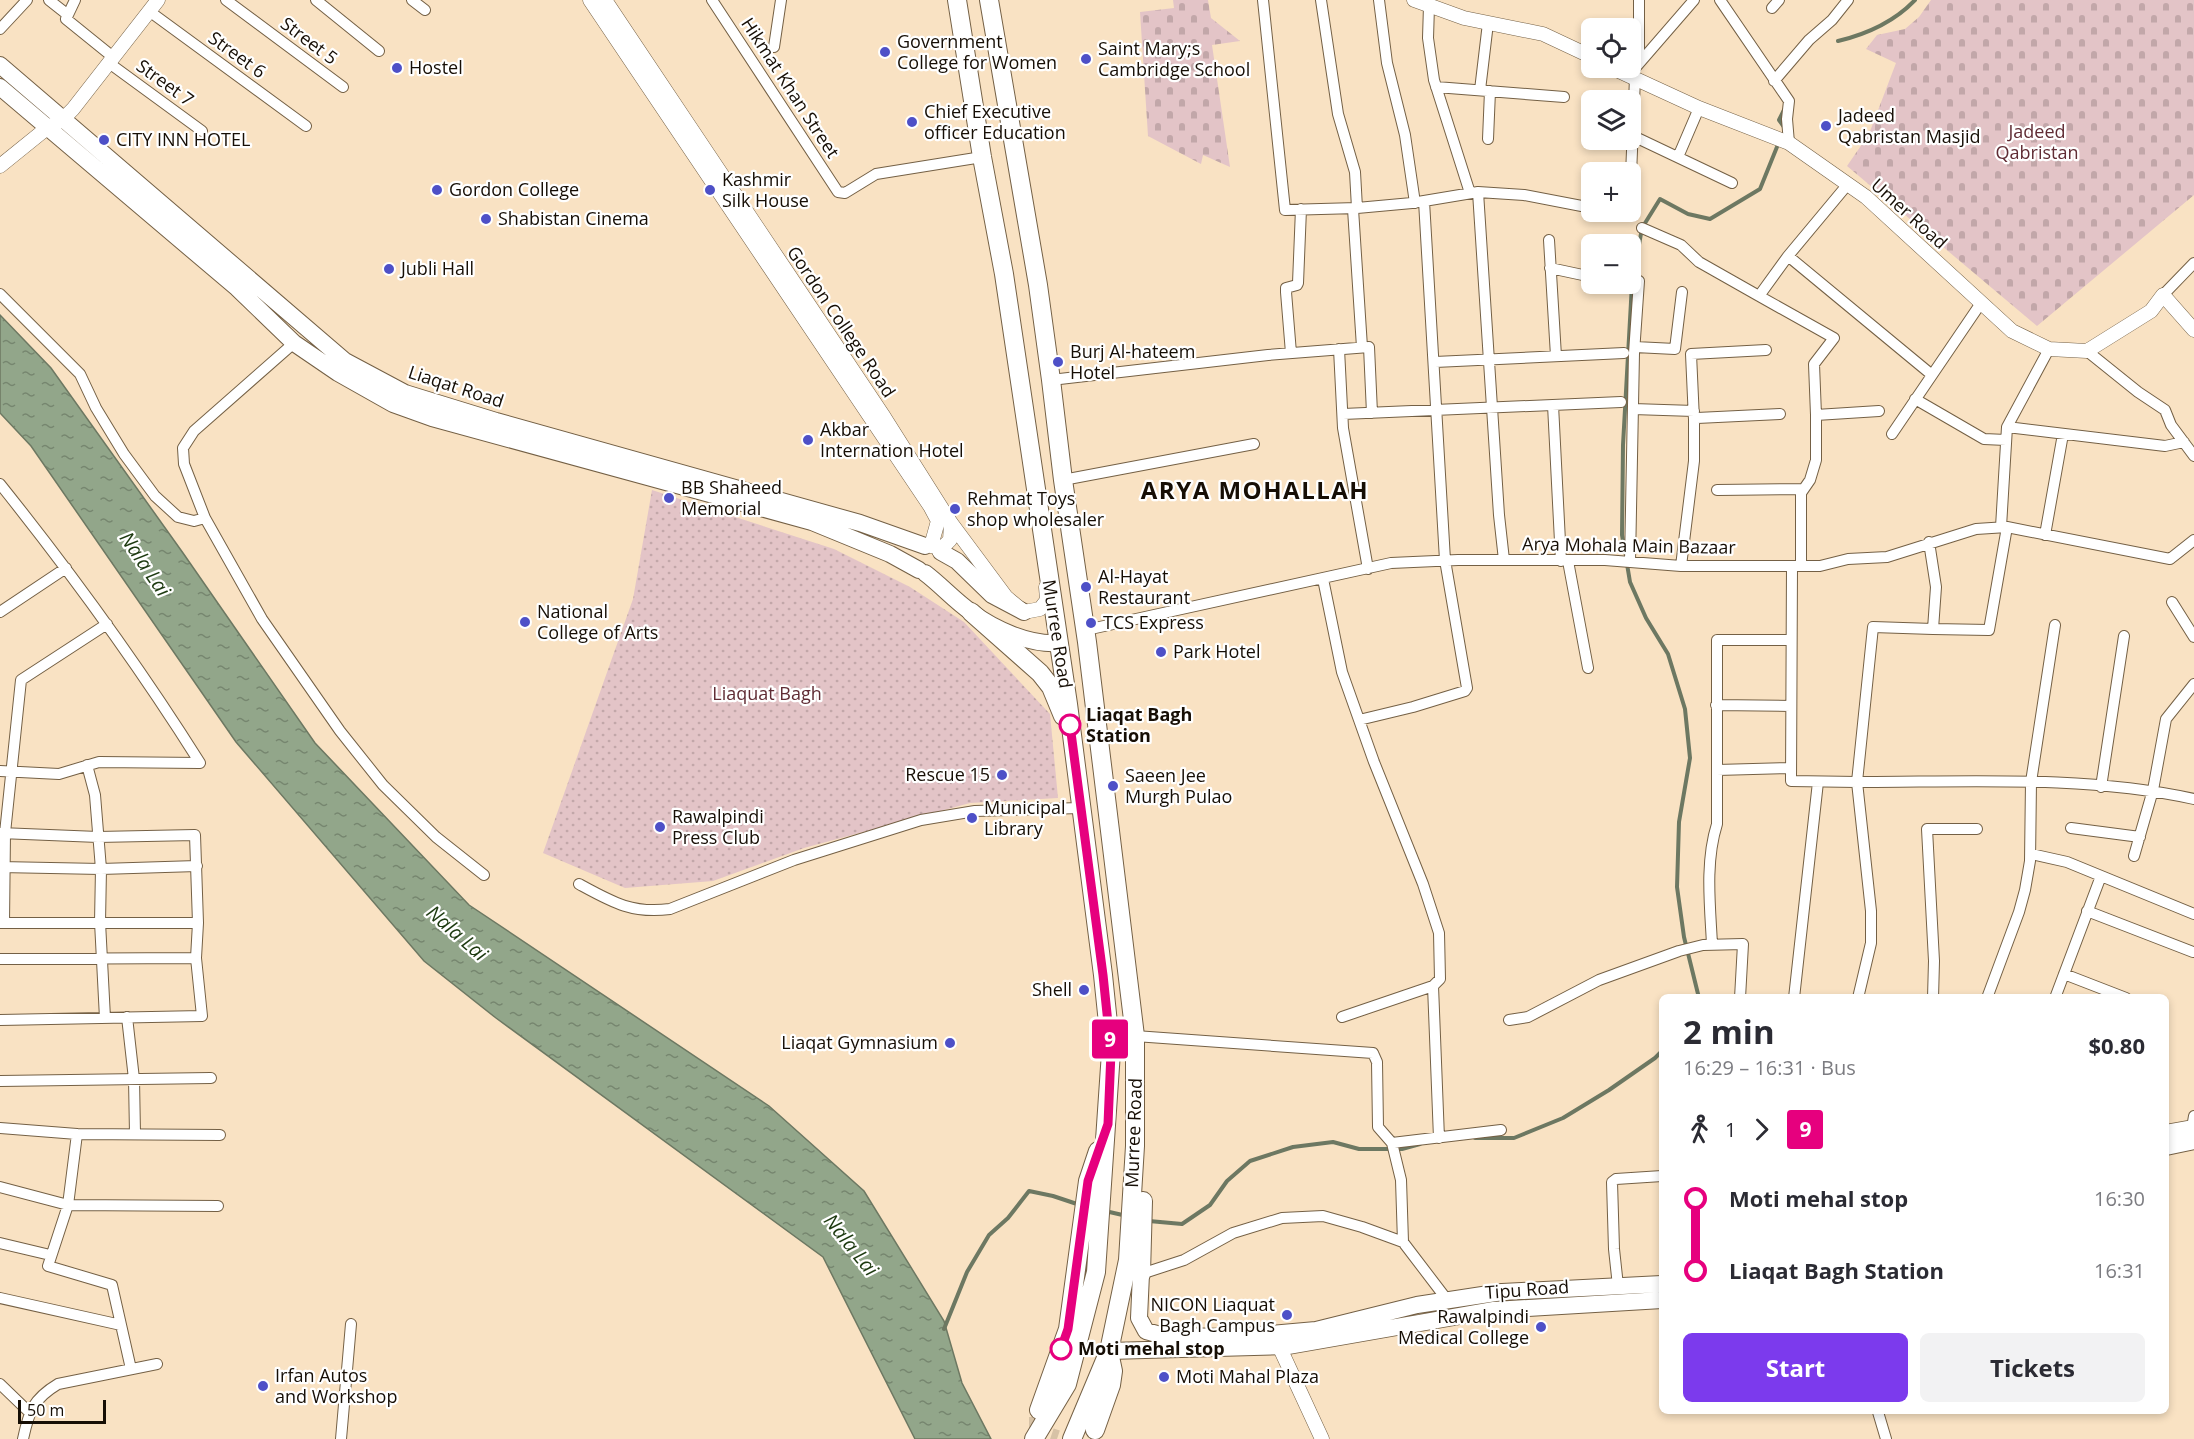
<!DOCTYPE html>
<html lang="en">
<head>
<meta charset="utf-8">
<style>
	:root { --surface:#fff; --page:#f2f2f3; --text:#2b2b33; --muted:#7c7c81; --accent:#7c3aed }
	body { margin:0; font-family:"Open Sans",sans-serif; background:var(--page); color:var(--text); height:100vh; display:flex; flex-direction:column; font-size:22px; white-space:nowrap }
	* { box-sizing:border-box; margin:0 }
	p { font-size:20px; color:var(--muted) }
	.icon { flex:none; width:33px; height:33px; fill:none; stroke:currentColor; stroke-width:2; stroke-linecap:round; stroke-linejoin:round }
	.map { position:relative; flex:1; overflow:hidden }
	.details { position:absolute; left:1659px; top:994px; width:510px; height:420px; display:flex; flex-direction:column; background:var(--surface); border-radius:9px; box-shadow:0 3px 9px #0003 }
	.details>* { flex:none }
	.badge { padding:0 12px; border-radius:4px; font-size:21px; line-height:39px }
	.tools { position:absolute; left:1581px; top:18px; display:grid; gap:12px }
	.tools a { display:grid; place-items:center; width:60px; height:60px; border-radius:9px; background:var(--surface); box-shadow:0 3px 9px #0003; font-size:30px }
	.scale { position:absolute; left:18px; bottom:15px; width:88px; box-sizing:border-box; padding-left:6px; border:3px solid #160e05; border-top:0; font-size:16px; line-height:21px; white-space:nowrap; color:#160e05; -webkit-text-stroke:4px #fff; paint-order:stroke }
	.map>.badge { position:absolute; translate:-50% -50%; box-shadow:0 0 0 3px #fff }
	.legs { display:flex; align-items:center; gap:9px; height:66px; padding:0 24px; font-size:20px }
	.legs p { margin-inline-start:auto }
	.summary { display:flex; align-items:center; justify-content:space-between; height:102px; padding:0 24px }
	h1 { font-size:33px; font-weight:700; line-height:45px }
	.primary-button { display:flex; gap:12px; margin-top:auto; padding:12px 24px }
	.primary-button a { flex:1; height:69px; border-radius:9px; background:var(--accent); color:#fff; font-size:24px; font-weight:700; line-height:69px; text-align:center }
	.primary-button a+a { background:var(--page); color:var(--text) }
	ul { padding:0 24px; list-style:none }
	li { display:flex; align-items:center; gap:21px; height:72px; font-size:22px }
	li i { display:grid; place-items:center; width:9px; height:100%; margin:0 8px; background:currentColor }
	li i::after { content:''; width:15px; height:15px; margin:-8px; border:4px solid; border-radius:50%; background:var(--surface) }
	li p { margin-inline-start:auto }
	li:first-child i { background:linear-gradient(#0000 50%,currentColor 0) }
	li:last-child i { background:linear-gradient(currentColor 50%,#0000 0) }
	.map>svg:first-child { display:block }
	.green { fill:url(#green-dots) }
	.cemetery { fill:url(#cemetery-stones) }
	.water { fill:url(#water-ripples); stroke:#6d7862; stroke-width:1.5 }
	.lines { fill:none; stroke-linecap:round; stroke-linejoin:round }
	.stream { stroke:#6d7862; stroke-width:4 }
	.primary-tunnel { stroke:#d7c2a6; stroke-width:18; stroke-dasharray:18 9; stroke-linecap:butt }
	.minor-casing { stroke:#746045; stroke-width:12 }
	.tertiary-casing { stroke:#746045; stroke-width:15 }
	.secondary-casing { stroke:#746045; stroke-width:18 }
	.primary-casing { stroke:#746045; stroke-width:20 }
	.minor { stroke:#fff; stroke-width:10 }
	.tertiary { stroke:#fff; stroke-width:14 }
	.secondary { stroke:#fff; stroke-width:16 }
	.primary { stroke:#fff; stroke-width:18 }
	.line-1-casing { stroke:#fff; stroke-width:14 }
	.line-1 { stroke:#e6007e; stroke-width:9 }
	.poi-dot { fill:#4e50c7; stroke:#fff; stroke-width:2 }
	.stop-1-dot { fill:#fff; stroke:#e6007e; stroke-width:3 }
	.labels { text-anchor:middle; stroke-width:4.5; stroke-linejoin:round; paint-order:stroke }
	.street-label { font-size:18px; fill:#160e05; stroke:#fff }
	.poi-label { font-size:18px; fill:#160e05; stroke:#fff; text-anchor:start }
	.park-label { font-size:18px; fill:#602c34; stroke:#fff }
	.stop-label { font-size:18px; font-weight:bold; fill:#160e05; stroke:#fff; text-anchor:start }
	.water-label { font-size:20px; font-style:italic; fill:#1d3a10; stroke:#fff }
	.district-label { font-size:24px; font-weight:bold; letter-spacing:1.5px; fill:#160e05; stroke:#fff }
</style>
</head>
<body>
<div class="map">
<svg width="2194" height="1439" viewBox="0 0 2194 1439">
	<defs>
		<pattern id="green-dots" width="8" height="8" patternUnits="userSpaceOnUse" patternTransform="scale(1.5)"><rect width="8" height="8" fill="#e3c4c7"/><path d="M2 2h.1M6 6h.1" fill="none" stroke="#c2a7a9" stroke-width="1.8" stroke-linecap="round"/></pattern>
		<pattern id="cemetery-stones" width="16" height="16" patternUnits="userSpaceOnUse" patternTransform="scale(1.5)"><rect width="16" height="16" fill="#e3c4c7"/><path d="M2 7V4a2 2 0 0 1 4 0v3zM10 15v-3a2 2 0 0 1 4 0v3z" fill="#c2a7a9"/></pattern>
		<pattern id="water-ripples" width="26" height="14" patternUnits="userSpaceOnUse" patternTransform="scale(1.5)"><rect width="26" height="14" fill="#92a68a"/><path d="M2 4q2-2 4 0t4 0M15 11q2-2 4 0t4 0" fill="none" stroke="#76866f"/></pattern>
	</defs>
	<rect width="100%" height="100%" fill="#f9e2c3"/>
	<path class="green" d="M 652,490 L 834,549 L 910,587 L 964,622 L 1050,714 L 1058,798 L 970,803 L 804,848 L 713,881 L 625,888 L 543,853 L 633,599 Z"/>
	<path class="cemetery" d="M 1173,0 L 1208,0 L 1211,18 L 1240,41 L 1212,45 L 1230,167 L 1203,155 L 1201,164 L 1148,136 L 1140,12 L 1174,8 Z
		M 1931,0 L 2194,0 L 2194,195 L 2037,326 L 1847,166 L 1869,134 L 1896,63 L 1866,49 L 1877,35 L 1905,29 L 1919,17 Z"/>
	<path class="water" d="M 0,315 L 51,368 L 183,553 L 315,743 L 469,905 L 769,1106 L 864,1191 L 944,1321 L 962,1383 L 991,1439 L 915,1439 L 823,1257 L 496,1018 L 424,961 L 236,742 L 31,446 L 0,413 Z"/>
	<g class="lines">
		<path class="stream" d="M 1838,41 C 1867,34 1894,22 1915,0
			M 1784,127 L 1779,120 L 1784,110
			M 1625,553 L 1622,535 L 1623,445 L 1632,284 L 1642,228 L 1660,199 L 1688,214 L 1710,219 L 1760,189 L 1779,142
			M 1627,564 L 1630,582 L 1646,618 L 1668,654 L 1685,709 L 1690,758 L 1679,822 L 1677,887 L 1684,937 L 1699,998
			M 1475,1138 L 1514,1138 L 1563,1118 L 1609,1090 L 1655,1058 L 1662,1051
			M 1105,1211 L 1127,1216
			M 1149,1221 L 1182,1224 L 1210,1205 L 1227,1181 L 1250,1161 L 1293,1147 L 1333,1142 L 1359,1149 L 1402,1149 L 1420,1144
			M 944,1329 L 967,1272 L 989,1235 L 1008,1218 L 1029,1191 L 1053,1196 L 1080,1205"/>
		<path class="primary-tunnel" d="M 1038,1417 L 1038,1428 L 1045,1435 L 1057,1439"/>
		<g class="minor-casing">
			<path id="minor" d="M 49,0 L 68,15
				M 75,0 L 66,19 L 113,57
				M 226,0 L 343,87
				M 316,0 L 379,51
				M 412,0 L 425,10
				M 712,0 L 838,192 L 845,193 L 876,174 L 982,157
				M 1263,0 L 1285,210 L 1357,208 L 1412,203 L 1478,192 L 1524,195 L 1592,208
				M 1321,0 L 1338,114 L 1355,172 L 1357,208
				M 1379,0 L 1387,63 L 1405,135 L 1415,203
				M 1720,0 L 1789,101 L 1787,119 L 1789,143
				M 1429,6 L 1428,38 L 1434,80 L 1470,193
				M 1772,8 L 1779,0
				M 149,11 L 306,126
				M 0,29 L 27,0
				M 774,47 L 781,0
				M 109,63 L 202,131
				M 1639,63 L 1639,0
				M 1629,75 L 1694,0
				M 1774,81 L 1809,40 L 1832,20 L 1848,0
				M 1436,87 L 1564,97
				M 1480,90 L 1488,23
				M 1633,136 L 1732,183
				M 1488,139 L 1490,91
				M 1678,157 L 1699,108
				M 1478,192 L 1499,515 L 1504,560
				M 1630,199 L 1635,78
				M 1353,209 L 1362,347 L 1359,347
				M 1611,212 L 1630,215 L 1630,212
				M 1642,228 L 1681,245 L 1699,262 L 1759,296 L 1788,256 L 1848,184
				M 1549,240 L 1556,356
				M 1788,256 L 1932,375
				M 1550,268 L 1592,277
				M 1623,284 L 1627,284
				M 0,294 L 80,374 L 96,408 L 124,454 L 155,496 L 178,517 L 194,521 L 205,518
				M 2163,295 L 2194,263
				M 1759,296 L 1834,338 L 1814,364 L 1816,415
				M 294,343 L 194,431 L 183,448 L 184,464 L 205,518 L 262,619 L 340,731 L 383,785 L 436,837 L 484,875
				M 1635,347 L 1675,349 L 1682,292
				M 1339,349 L 1343,428 L 1368,569
				M 2087,351 L 2138,392 L 2165,410 L 2171,425 L 2194,456
				M 1291,353 L 1286,292 L 1286,288 L 1297,285 L 1298,283 L 1301,209
				M 1435,362 L 1624,353
				M 1051,380 L 1268,355 L 1369,347 L 1372,413
				M 1915,399 L 1984,439 L 2006,440
				M 1553,405 L 1561,561
				M 1633,409 L 1694,411
				M 1343,414 L 1621,402
				M 1694,420 L 1691,354 L 1766,350
				M 2007,427 L 2165,446 L 2184,442
				M 1892,434 L 1981,303
				M 1063,480 L 1254,444
				M 0,484 C 72,574 139,666 200,763
				M 1717,490 L 1802,489
				M 2001,527 L 2007,427 L 2049,349
				M 2045,535 L 2063,434
				M 1929,542 L 1936,587 L 1933,629 L 1873,627 L 1857,782 C 1969,782 2084,775 2194,799
				M 1568,561 L 1588,668
				M 1630,562 L 1634,353 L 1639,281
				M 1681,566 L 1694,461 L 1694,420 L 1697,418 L 1780,414
				M 1792,566 L 1791,781 L 1857,782 L 1871,911 L 1871,943 L 1858,998
				M 1801,566 L 1801,493 L 1810,480 L 1816,460 L 1816,415 L 1879,411
				M 1323,579 L 1342,672 L 1374,762 L 1423,884 L 1439,933 L 1440,979 L 1433,986 L 1439,1138
				M 2172,602 L 2194,637
				M 0,612 L 66,568
				M 1933,629 L 1989,630 L 2007,527
				M 1086,630 L 1391,563 L 1458,560 L 1605,560 L 1681,566 L 1820,566 L 1848,559 L 1887,557 L 1976,529 L 2007,527 L 2170,559 L 2194,540
				M 1716,705 L 1791,706
				M 1359,720 L 1413,707 L 1465,691 L 1467,688 L 1445,560 L 1424,201
				M 87,765 L 95,795 L 101,869 L 100,922 L 105,1018
				M 1717,770 L 1791,768
				M 0,771 L 59,774 L 99,762 L 200,763
				M 2101,787 L 2124,636
				M 2071,828 L 2140,837
				M 0,833 L 98,837 L 195,835 L 198,923 L 196,958 L 202,1016 L 0,1020
				M 2031,854 L 2067,862 L 2194,914
				M 2134,856 L 2153,790 L 2166,719 L 2194,684
				M 0,867 L 101,869 L 197,866
				M 579,884 C 612,902 632,914 670,909 L 794,860 L 921,820 L 975,811 L 1081,808
				M 2087,911 L 2193,952
				M 0,923 L 198,923
				M 4,923 L 5,833 L 21,680 L 107,624
				M 1712,944 C 1710,905 1705,862 1717,824 L 1717,640 L 1791,640
				M 0,959 L 196,958
				M 2064,974 L 2126,998
				M 1794,998 L 1818,782
				M 1933,998 L 1934,961 L 1927,829 L 1977,829
				M 1987,998 L 2019,912 L 2025,890 L 2030,861 L 2031,782 L 2055,625
				M 2055,998 L 2101,876
				M 127,1017 L 134,1079 L 135,1134
				M 1342,1017 L 1433,986
				M 1509,1020 L 1528,1017 L 1599,980 L 1679,951 L 1703,945 L 1743,944 L 1740,998
				M 1135,1036 L 1373,1053 L 1377,1062 L 1378,1127 L 1392,1143 L 1401,1180 L 1403,1242
				M 0,1081 L 211,1078
				M 0,1128 L 77,1134 L 220,1135
				M 2192,1128 L 2194,1116
				M 77,1134 L 68,1205 L 48,1266 L 112,1285 L 131,1369
				M 1392,1143 L 1501,1130
				M 0,1187 L 68,1205 L 218,1206
				M 0,1243 L 46,1254
				M 1141,1274 L 1184,1260 L 1233,1233 L 1282,1218 L 1323,1216 L 1362,1227 L 1403,1242 L 1448,1301
				M 1618,1286 L 1614,1249 L 1612,1182 L 1616,1179 L 1662,1176
				M 0,1298 L 121,1325
				M 0,1384 L 29,1412
				M 1878,1412 L 1886,1439
				M 23,1439 C 29,1411 33,1399 58,1384 L 157,1364
				M 341,1439 L 351,1324"/>
		</g>
		<g class="tertiary-casing">
			<path id="tertiary" d="M 590,0 L 930,506 L 938,521 L 931,546
				M 605,0 L 884,417 L 951,523 L 1006,597 L 1024,612 L 1040,609 L 1047,600 L 1046,587
				M 1414,0 L 1464,18 L 1543,34 L 1592,57
				M 1612,68 L 1699,108 L 1789,143 L 1866,197 L 2012,331 L 2049,349 L 2087,351 L 2151,311 L 2163,295 L 2194,330
				M 0,166 L 47,128 L 62,120 L 73,109 L 158,0
				M 939,551 L 950,540 L 951,523
				M 1279,1346 L 1322,1439"/>
		</g>
		<g class="secondary-casing">
			<path id="secondary" d="M 0,65 L 345,361 L 405,393 L 496,421 L 860,523 L 925,546
				M 0,87 L 237,288 L 294,343 L 338,373 L 393,404 L 432,418 L 812,522 L 890,554 L 919,570
				M 941,552 L 957,561 L 992,595 L 1024,612
				M 925,573 C 941,585 955,601 971,612 C 994,629 1029,645 1058,643
				M 2166,1133 L 2194,1128
				M 2166,1147 L 2194,1141
				M 1141,1274 L 1139,1318 L 1146,1331 L 1164,1336 L 1237,1337 L 1316,1330 L 1417,1305 L 1502,1292 L 1662,1284
				M 1109,1351 L 1288,1346 L 1494,1310 L 1662,1300"/>
		</g>
		<g class="primary-casing">
			<path id="primary" d="M 957,0 L 982,157 L 1004,274 L 1068,704 L 1103,975 L 1111,1052 L 1096,1272 L 1067,1384 L 1034,1439
				M 989,0 L 1038,285 L 1051,380 L 1063,480 L 1087,642 L 1135,1036 L 1135,1146 L 1128,1260 L 1109,1351 L 1072,1439
				M 971,612 L 1040,673 L 1051,687 L 1063,716
				M 1141,1274 L 1143,1201
				M 1039,1410 L 1068,1329 L 1088,1181 L 1098,1151
				M 1095,1430 L 1111,1385 L 1113,1371 L 1109,1352"/>
		</g>
		<use href="#minor" class="minor"/>
		<use href="#tertiary" class="tertiary"/>
		<use href="#secondary" class="secondary"/>
		<use href="#primary" class="primary"/>
	</g>
	<g class="lines">
		<g class="line-1-casing">
			<path id="line-1" d="M 1061,1349 L 1068,1329 L 1088,1181 L 1108,1124 L 1111,1052 L 1103,975 L 1070,725"/>
		</g>
		<use href="#line-1" class="line-1"/>
	</g>
	<g class="poi-dot">
		<circle cx="885" cy="52" r="6"/>
		<circle cx="1086" cy="59" r="6"/>
		<circle cx="397" cy="68" r="6"/>
		<circle cx="912" cy="122" r="6"/>
		<circle cx="1826" cy="126" r="6"/>
		<circle cx="104" cy="140" r="6"/>
		<circle cx="437" cy="190" r="6"/>
		<circle cx="710" cy="190" r="6"/>
		<circle cx="486" cy="219" r="6"/>
		<circle cx="389" cy="269" r="6"/>
		<circle cx="1058" cy="362" r="6"/>
		<circle cx="808" cy="440" r="6"/>
		<circle cx="669" cy="498" r="6"/>
		<circle cx="955" cy="509" r="6"/>
		<circle cx="1086" cy="587" r="6"/>
		<circle cx="525" cy="622" r="6"/>
		<circle cx="1091" cy="623" r="6"/>
		<circle cx="1161" cy="652" r="6"/>
		<circle cx="1002" cy="775" r="6"/>
		<circle cx="1113" cy="786" r="6"/>
		<circle cx="972" cy="818" r="6"/>
		<circle cx="660" cy="827" r="6"/>
		<circle cx="1084" cy="990" r="6"/>
		<circle cx="950" cy="1043" r="6"/>
		<circle cx="1287" cy="1315" r="6"/>
		<circle cx="1541" cy="1327" r="6"/>
		<circle cx="1164" cy="1377" r="6"/>
		<circle cx="263" cy="1386" r="6"/>
	</g>
	<g class="stop-1-dot">
		<circle cx="1070" cy="725" r="10"/>
		<circle cx="1061" cy="1349" r="10"/>
	</g>
	<g class="labels">
		<g class="street-label">
			<text transform="translate(309 41) rotate(37)" y="6">Street 5</text>
			<text transform="translate(237 55) rotate(36)" y="6">Street 6</text>
			<text transform="translate(165 83) rotate(36)" y="6">Street 7</text>
			<text transform="translate(790 88) rotate(57)" y="6">Hikmat Khan Street</text>
			<text transform="translate(1909 214) rotate(42)" y="6">Umer Road</text>
			<text transform="translate(841 322) rotate(56)" y="6">Gordon College Road</text>
			<text transform="translate(456 387) rotate(18)" y="6">Liaqat Road</text>
			<text transform="translate(1629 546) rotate(1)" y="6">Arya Mohala Main Bazaar</text>
			<text transform="translate(1057 634) rotate(81)" y="6">Murree Road</text>
			<text transform="translate(1134 1133) rotate(-88)" y="6">Murree Road</text>
			<text transform="translate(1527 1290) rotate(-4)" y="6">Tipu Road</text>
		</g>
		<g class="poi-label">
			<text x="897" y="48">Government<tspan x="897" dy="21">College for Women</tspan></text>
			<text x="1098" y="55">Saint Mary;s<tspan x="1098" dy="21">Cambridge School</tspan></text>
			<text x="409" y="74">Hostel</text>
			<text x="924" y="118">Chief Executive<tspan x="924" dy="21">officer Education</tspan></text>
			<text x="1838" y="122">Jadeed<tspan x="1838" dy="21">Qabristan Masjid</tspan></text>
			<text x="116" y="146">CITY INN HOTEL</text>
			<text x="722" y="186">Kashmir<tspan x="722" dy="21">Silk House</tspan></text>
			<text x="449" y="196">Gordon College</text>
			<text x="498" y="225">Shabistan Cinema</text>
			<text x="401" y="275">Jubli Hall</text>
			<text x="1070" y="358">Burj Al-hateem<tspan x="1070" dy="21">Hotel</tspan></text>
			<text x="820" y="436">Akbar<tspan x="820" dy="21">Internation Hotel</tspan></text>
			<text x="681" y="494">BB Shaheed<tspan x="681" dy="21">Memorial</tspan></text>
			<text x="967" y="505">Rehmat Toys<tspan x="967" dy="21">shop wholesaler</tspan></text>
			<text x="1098" y="583">Al-Hayat<tspan x="1098" dy="21">Restaurant</tspan></text>
			<text x="537" y="618">National<tspan x="537" dy="21">College of Arts</tspan></text>
			<text x="1103" y="629">TCS Express</text>
			<text x="1173" y="658">Park Hotel</text>
			<text x="990" y="781" text-anchor="end">Rescue 15</text>
			<text x="1125" y="782">Saeen Jee<tspan x="1125" dy="21">Murgh Pulao</tspan></text>
			<text x="984" y="814">Municipal<tspan x="984" dy="21">Library</tspan></text>
			<text x="672" y="823">Rawalpindi<tspan x="672" dy="21">Press Club</tspan></text>
			<text x="1072" y="996" text-anchor="end">Shell</text>
			<text x="938" y="1049" text-anchor="end">Liaqat Gymnasium</text>
			<text x="1275" y="1311" text-anchor="end">NICON Liaquat<tspan x="1275" dy="21">Bagh Campus</tspan></text>
			<text x="1529" y="1323" text-anchor="end">Rawalpindi<tspan x="1529" dy="21">Medical College</tspan></text>
			<text x="275" y="1382">Irfan Autos<tspan x="275" dy="21">and Workshop</tspan></text>
			<text x="1176" y="1383">Moti Mahal Plaza</text>
		</g>
		<g class="park-label">
			<text x="2037" y="138">Jadeed<tspan x="2037" dy="21">Qabristan</tspan></text>
			<text x="767" y="700">Liaquat Bagh</text>
		</g>
		<g class="stop-label">
			<text x="1086" y="721">Liaqat Bagh<tspan x="1086" dy="21">Station</tspan></text>
			<text x="1078" y="1355">Moti mehal stop</text>
		</g>
		<g class="water-label">
			<text transform="translate(145 564) rotate(56)" y="7">Nala Lai</text>
			<text transform="translate(457 933) rotate(41)" y="7">Nala Lai</text>
			<text transform="translate(851 1245) rotate(51)" y="7">Nala Lai</text>
		</g>
		<g class="district-label">
			<text x="1255" y="499">ARYA MOHALLAH</text>
		</g>
	</g>
</svg>
<div class="tools">
<a><svg class="icon" aria-label="locate" viewBox="0 0 24 24"><circle cx="12" cy="12" r="6"/><path d="M12 2v4M12 18v4M2 12h4M18 12h4"/></svg></a>
<a><svg class="icon" aria-label="layers" viewBox="0 0 24 24"><path d="M12 4l9 5-9 5-9-5zM3 14l9 5 9-5"/></svg></a>
<a>+</a>
<a>−</a>
</div>
<div class="scale">50 m</div>
<b class="badge" style="left:1110px;top:1039px;background:#e6007e;color:#fff">9</b>
<section class="details">
<div class="summary"><div><h1>2 min</h1><p>16:29 – 16:31 · Bus</p></div><b>$0.80</b></div>
<div class="legs"><svg class="icon" aria-label="walk" viewBox="0 0 24 24"><circle cx="13" cy="4" r="2"/><path d="M13 8l-2 6 4 7M11 14l-3 7M7 12l3-4h3l4 4"/></svg>1<svg class="icon" aria-label="forward" viewBox="0 0 24 24"><path d="M9 5l7 7-7 7"/></svg><b class="badge" style="background:#e6007e;color:#fff">9</b></div>
<ul>
<li><i style="color:#e6007e"></i><b>Moti mehal stop</b><p>16:30</p></li>
<li><i style="color:#e6007e"></i><b>Liaqat Bagh Station</b><p>16:31</p></li>
</ul>
<div class="primary-button"><a>Start</a><a>Tickets</a></div>
</section>
</div>
</body>
</html>
